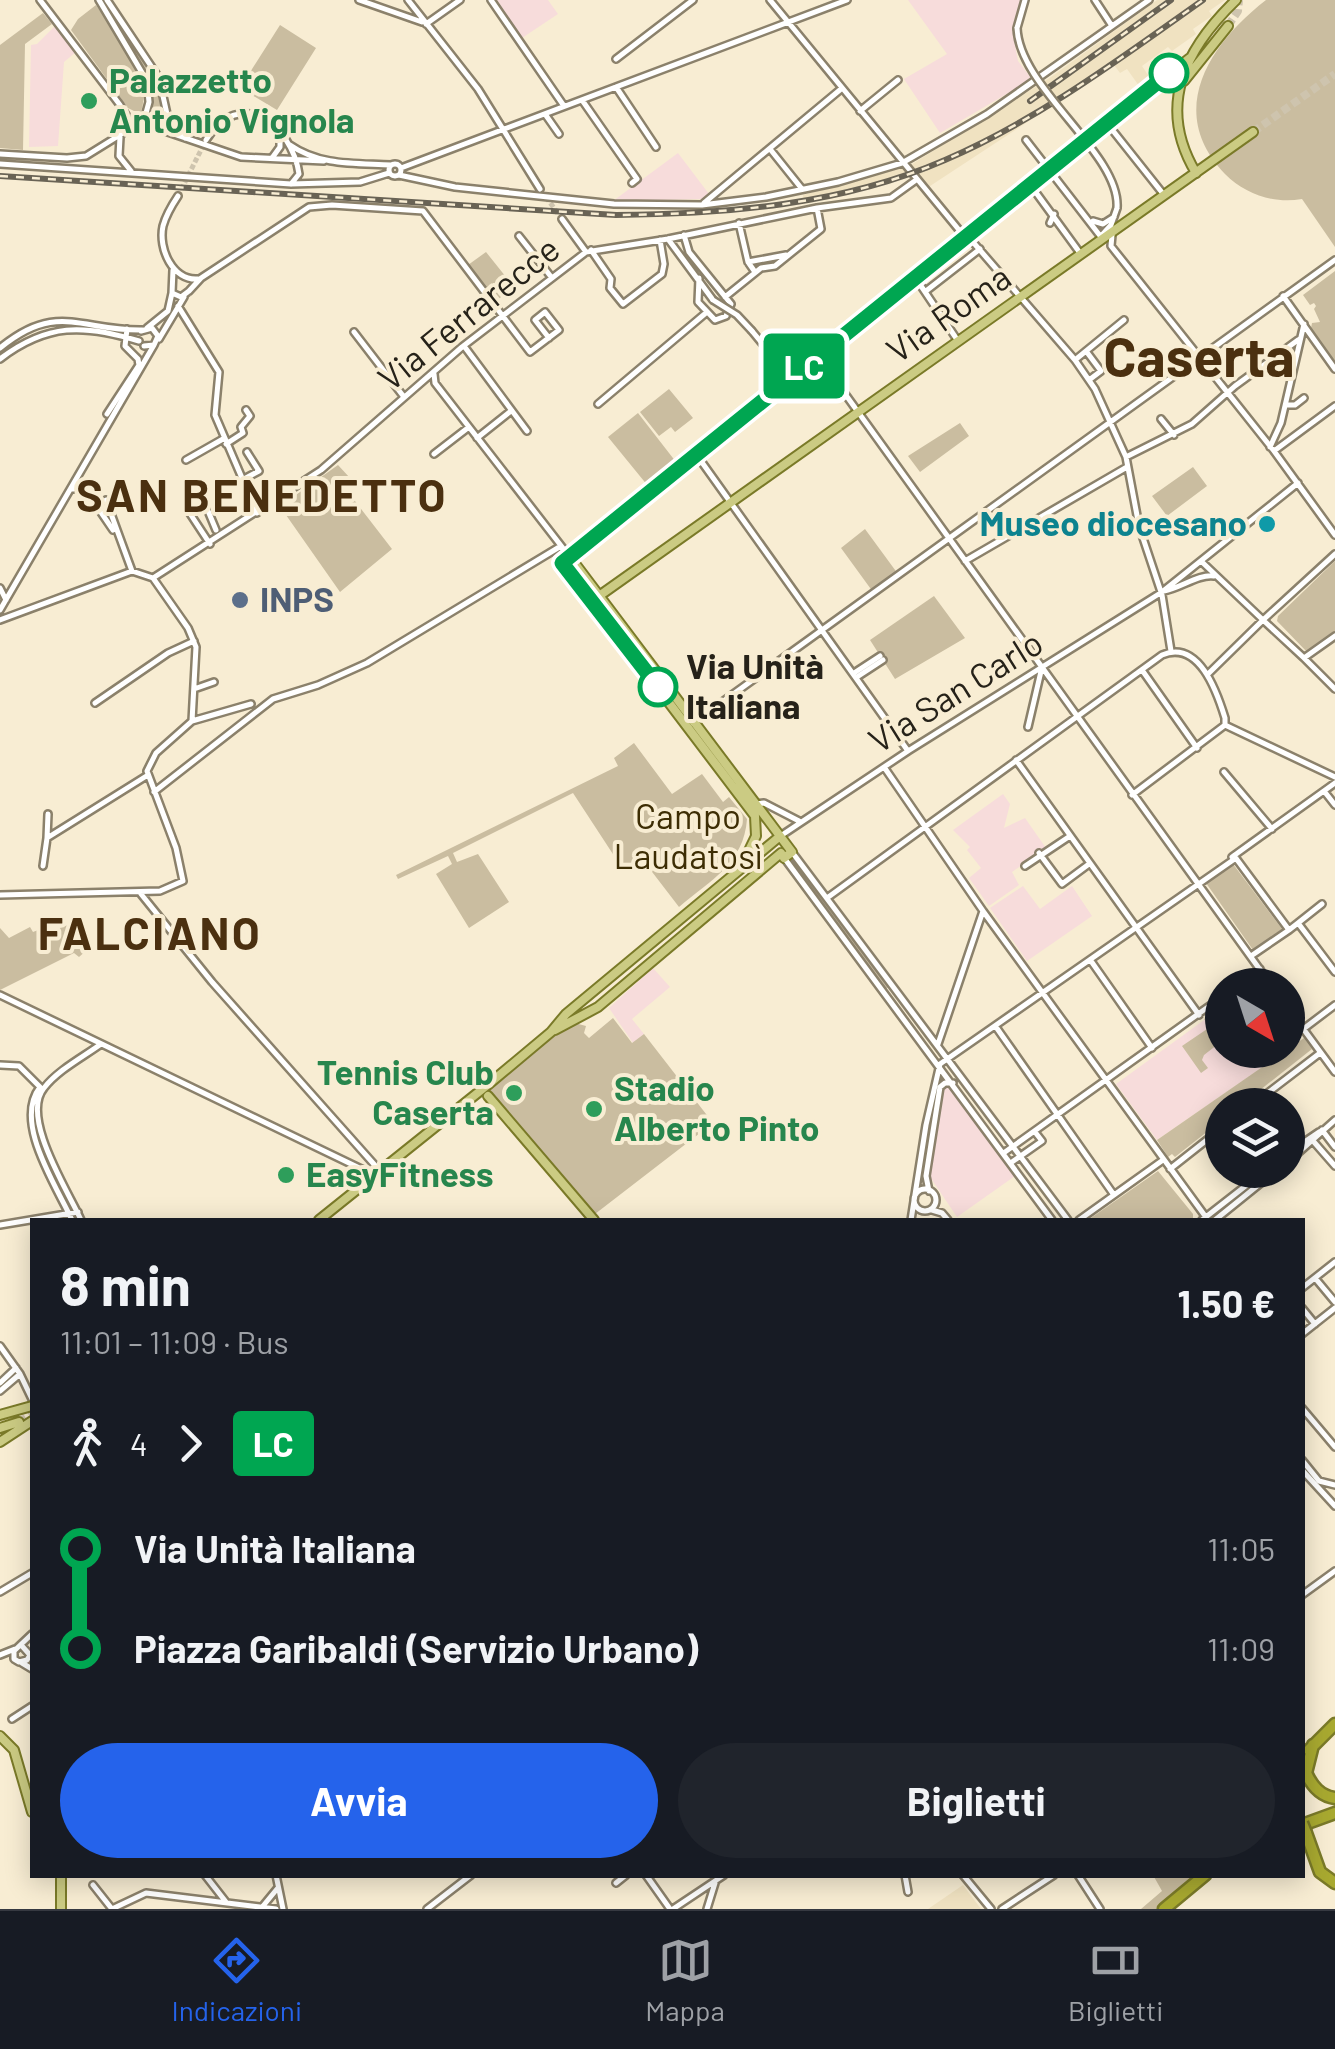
<!DOCTYPE html>
<html lang="it">
<head>
<meta charset="utf-8">
<style>
	:root { --surface:#171b24; --page:#20242c; --text:#f1f3f6; --muted:#9ea1a6; --line:#363941; --accent:#2563eb }
	body { margin:0; font-family:Barlow,sans-serif; background:var(--page); color:var(--text); height:100vh; display:flex; flex-direction:column; font-size:38px; white-space:nowrap }
	* { box-sizing:border-box; margin:0 }
	p { font-size:32px; color:var(--muted) }
	.icon { flex:none; width:55px; height:55px; fill:none; stroke:currentColor; stroke-width:2; stroke-linecap:round; stroke-linejoin:round }
	.map { position:relative; flex:1; overflow:hidden }
	.side { position:absolute; left:30px; top:1218px; width:1275px; height:660px; display:flex; flex-direction:column; background:var(--surface); border-radius:0px; box-shadow:0 5px 25px #0003 }
	.side>* { flex:none }
	.badge { padding:0 20px; border-radius:8px; font-size:35px; line-height:65px }
	.needle { width:65px; rotate:141deg }
	.fabs { position:absolute; left:1205px; top:968px; display:grid; gap:20px }
	.fabs a { display:grid; place-items:center; width:100px; height:100px; border-radius:50%; background:var(--surface); box-shadow:0 5px 25px #0003; font-size:50px }
	.map>.badge { position:absolute; translate:-50% -50%; box-shadow:0 0 0 5px #fff }
	.legs { display:flex; align-items:center; gap:15px; height:110px; padding:0 30px; font-size:32px }
	.legs p { margin-inline-start:auto }
	.headline { display:flex; align-items:center; justify-content:space-between; height:170px; padding:0 30px }
	h1 { font-size:55px; font-weight:700; line-height:75px }
	.cta { display:flex; gap:20px; margin-top:auto; padding:20px 30px }
	.cta a { flex:1; height:115px; border-radius:60px; background:var(--accent); color:#fff; font-size:40px; font-weight:700; line-height:115px; text-align:center }
	.cta a+a { background:var(--page); color:var(--text) }
	ul { padding:0 30px; list-style:none }
	li { display:flex; align-items:center; gap:35px; height:100px; font-size:38px }
	li i { display:grid; place-items:center; width:15px; height:100%; margin:0 12px; background:currentColor }
	li i::after { content:''; width:25px; height:25px; margin:-12px; border:8px solid; border-radius:50%; background:var(--surface) }
	li p { margin-inline-start:auto }
	li:first-child i { background:linear-gradient(#0000 50%,currentColor 0) }
	li:last-child i { background:linear-gradient(currentColor 50%,#0000 0) }
	.tab-bar { display:flex; justify-content:space-around; align-items:center; height:140px; border-top:2px solid var(--line); background:var(--surface); font-size:28px; color:var(--muted) }
	.tab-bar a { display:grid; justify-items:center; gap:5px }
	.tab-bar .current { color:var(--accent) }
	.map>svg:first-child { display:block }
	.built { fill:#f0e2c1 }
	.education { fill:#f7dcdb }
	.green { fill:#cabda0 }
	.lines { fill:none; stroke-linecap:round; stroke-linejoin:round }
	.minor-tunnel { stroke:#cec4ae; stroke-width:5; stroke-dasharray:5 2.5; stroke-linecap:butt }
	.major-tunnel { stroke:#cec4ae; stroke-width:8; stroke-dasharray:8 4; stroke-linecap:butt }
	.minor-casing { stroke:#8b816b; stroke-width:10 }
	.major-casing { stroke:#7a7a28; stroke-width:12 }
	.highway-casing { stroke:#7a7a28; stroke-width:15 }
	.minor { stroke:#fff; stroke-width:5 }
	.major { stroke:#cbcb83; stroke-width:8 }
	.highway { stroke:#a8a930; stroke-width:10 }
	.rail-casing { stroke:#696355; stroke-width:6 }
	.rail { stroke:#f8edd3; stroke-width:2.5; stroke-dasharray:8; stroke-linecap:butt }
	.minor-bridge-casing { stroke:#8b816b; stroke-width:10; stroke-linecap:butt }
	.highway-bridge-casing { stroke:#7a7a28; stroke-width:15; stroke-linecap:butt }
	.minor-bridge { stroke:#fff; stroke-width:5 }
	.highway-bridge { stroke:#a8a930; stroke-width:10 }
	.line-1-casing { stroke:#fff; stroke-width:22 }
	.line-1 { stroke:#00a651; stroke-width:15 }
	.stop-1-dot { fill:#fff; stroke:#00a651; stroke-width:5 }
	.leisure-dot { fill:#2e9e5b; stroke:#f8edd3; stroke-width:4 }
	.culture-dot { fill:#0f9aa8; stroke:#f8edd3; stroke-width:4 }
	.service-dot { fill:#5c6f8a; stroke:#f8edd3; stroke-width:4 }
	.labels { text-anchor:middle; stroke-width:8; stroke-linejoin:round; paint-order:stroke }
	.leisure-label { font-size:35px; font-weight:bold; fill:#27864d; stroke:#f8edd3; text-anchor:start }
	.street-label { font-size:35px; fill:#262219; stroke:#f8edd3 }
	.culture-label { font-size:35px; font-weight:bold; fill:#0d838f; stroke:#f8edd3; text-anchor:end }
	.service-label { font-size:35px; font-weight:bold; fill:#4e5e75; stroke:#f8edd3; text-anchor:start }
	.stop-label { font-size:35px; font-weight:bold; fill:#262219; stroke:#f8edd3; text-anchor:start }
	.park-label { font-size:35px; fill:#3d2d04; stroke:#f8edd3 }
	.district-label { font-size:45px; font-weight:bold; letter-spacing:2.5px; fill:#4b3010; stroke:#f8edd3 }
	.town-label { font-size:55px; font-weight:bold; fill:#4b3010; stroke:#f8edd3 }
</style>
</head>
<body>
<div class="map">
<svg width="1335" height="1909" viewBox="0 0 1335 1909">
	<rect width="100%" height="100%" fill="#f8edd3"/>
	<path class="built" d="M 1157,0 L 1225,0 L 1209,11 L 1212,16 L 1193,29 L 1196,34 L 1172,51 L 1168,47 L 1142,66 L 1152,81 L 1142,90 L 1127,69 L 1120,73 L 1114,65 L 927,188 L 915,173 L 804,203 L 803,195 L 909,166 L 1051,77 Z
		M 963,1885 L 981,1909 L 928,1909 Z"/>
	<path class="education" d="M 497,0 L 548,0 L 558,14 L 522,38 Z
		M 908,0 L 1021,0 L 1014,20 L 1014,40 L 1018,61 L 1032,79 L 940,133 L 904,79 L 947,54 Z
		M 56,25 L 76,52 L 64,62 L 58,146 L 29,147 L 31,45 L 37,44 Z
		M 678,153 L 709,194 L 702,199 L 613,201 Z
		M 1003,794 L 1010,804 L 1004,828 L 1025,818 L 1046,848 L 1012,872 L 1019,885 L 989,906 L 969,878 L 981,868 L 967,850 L 970,847 L 953,830 Z
		M 1023,886 L 1040,909 L 1072,886 L 1092,916 L 1027,961 L 990,908 Z
		M 653,968 L 670,987 L 632,1019 L 644,1034 L 633,1043 L 609,1008 Z
		M 1222,1007 L 1222,1050 L 1287,1050 L 1157,1140 L 1116,1084 Z
		M 940,1087 L 951,1087 L 1015,1176 L 957,1217 L 926,1171 Z"/>
	<path class="green" d="M 102,0 L 155,77 C 163,94 161,115 171,129 L 146,120 C 168,76 118,37 102,0 Z
		M 1266,0 L 1335,0 L 1335,247 L 1302,199 C 1273,204 1245,194 1225,174 C 1165,112 1209,44 1266,0 Z
		M 96,5 C 114,32 155,82 140,114 L 128,108 L 71,30 L 78,19 Z
		M 43,13 L 52,24 L 25,44 L 23,150 L 0,148 L 0,45 Z
		M 280,25 L 316,48 L 277,110 L 240,88 Z
		M 486,252 L 514,287 L 496,301 L 468,265 Z
		M 1335,271 L 1335,362 L 1311,328 L 1312,323 L 1320,322 L 1314,309 L 1316,306 L 1314,303 L 1310,305 L 1303,295 Z
		M 669,389 L 693,418 L 675,432 L 671,427 L 659,436 L 640,412 Z
		M 638,413 L 676,462 L 648,486 L 608,437 Z
		M 960,423 L 969,436 L 920,472 L 908,456 Z
		M 338,465 L 350,478 L 348,492 L 392,549 L 340,592 L 286,515 L 292,510 L 286,502 Z
		M 1193,467 L 1207,486 L 1167,516 L 1152,496 Z
		M 865,529 L 898,574 L 873,592 L 841,548 Z
		M 1335,561 L 1335,631 L 1312,651 L 1306,651 L 1277,621 L 1278,616 Z
		M 934,596 L 965,638 L 895,679 L 870,640 Z
		M 634,743 L 672,794 L 702,774 L 723,802 L 729,797 L 747,819 C 744,863 711,880 679,907 L 646,864 L 624,871 L 573,793 L 453,853 L 457,862 L 478,854 L 509,902 L 469,928 L 436,874 L 452,864 L 448,856 L 398,879 L 396,875 L 618,766 L 614,758 Z
		M 791,855 L 891,985 L 886,989 L 787,859 Z
		M 1233,864 L 1282,929 L 1253,950 L 1206,883 Z
		M 76,922 L 88,949 L 79,957 L 74,953 L 0,990 L 0,928 L 9,938 L 30,927 L 33,932 L 51,925 L 54,930 Z
		M 1222,1007 L 1222,1041 L 1204,1055 L 1202,1060 L 1208,1068 L 1201,1073 L 1182,1046 L 1210,1027 L 1204,1019 Z
		M 613,1018 L 632,1043 L 644,1034 L 713,1123 L 595,1214 L 490,1091 L 492,1084 L 551,1032 L 571,1022 L 586,1026 L 584,1033 L 589,1038 Z
		M 1304,1038 L 1312,1049 L 1241,1105 L 1222,1105 L 1222,1120 L 1175,1157 L 1172,1154 L 1168,1157 L 1157,1140 Z
		M 1158,1171 L 1193,1214 L 1193,1220 L 1088,1220 Z
		M 1153,1875 L 1198,1875 L 1159,1909 L 1141,1909 L 1162,1891 Z"/>
	<g class="lines">
		<path class="minor-tunnel" d="M 178,196 L 205,142
			M 546,197 L 562,219"/>
		<path class="major-tunnel" d="M 1228,26 L 1238,11 L 1239,0
			M 1253,132 L 1335,74
			M 19,1422 L 32,1414"/>
		<g class="minor-casing">
			<path id="minor" d="M 40,0 L 120,105 L 128,118 L 128,127
				M 107,0 L 159,78 L 167,114 L 185,138
				M 359,0 L 422,22
				M 408,0 L 478,89 L 540,189
				M 491,0 L 564,106
				M 770,0 L 964,236
				M 1095,0 L 1112,26
				M 426,24 L 460,0
				M 1017,28 L 1025,0
				M 616,59 L 693,0
				M 616,87 L 656,147
				M 582,100 L 637,179 L 632,183
				M 860,111 L 898,80
				M 545,114 L 559,134
				M 139,125 L 153,127 L 241,157 L 324,161
				M 1110,127 L 1164,195
				M 120,137 L 119,156 L 131,171
				M 206,140 C 240,85 292,125 299,174 L 291,184
				M 1026,140 L 1101,237
				M 1092,142 L 1164,84
				M 290,145 C 320,166 356,163 391,165
				M 770,149 L 802,189
				M 0,154 L 67,158 L 86,156 L 136,125 L 146,113 L 149,102 L 147,81 L 99,0
				M 272,158 L 280,147 L 280,137
				M389 170a6 6 0 1 1 12 0a6 6 0 1 1-12 0Z
				M 0,164 L 291,184 L 360,182 L 389,173
				M 401,168 L 847,0
				M 399,175 L 455,187 L 614,204 L 702,205 L 766,197 L 838,182 L 902,163 L 987,114 L 1149,0
				M 1029,183 L 1080,253
				M 178,196 C 172,205 166,215 163,226 C 158,249 173,281 198,279
				M 704,203 L 841,89
				M 562,219 L 586,252
				M 1093,221 L 1103,224 L 1114,217
				M 739,223 L 748,262 L 755,272
				M 1050,223 L 1054,214
				M 966,234 L 1075,360 L 1095,389 L 1126,457 L 1139,526 L 1162,595 L 1171,651
				M 684,235 L 689,252 L 731,304 L 726,316 L 715,320 L 698,302 L 699,278
				M 1102,235 L 1111,225 L 1117,208
				M 1112,235 L 1111,246 L 1274,451 L 1335,535
				M 519,236 L 552,278
				M 668,239 L 713,300
				M 591,250 L 611,279 L 610,288 L 623,304 L 662,274 L 664,264 L 660,240
				M 748,262 L 786,255
				M 173,270 L 172,293 L 181,297 L 189,291
				M 915,277 L 958,341
				M 189,291 L 201,278 L 309,207 L 332,205 L 423,211 L 530,352 L 559,330 L 545,312 L 535,320 L 549,338
				M 926,291 L 980,249
				M 1283,296 L 1335,369
				M 725,297 L 761,268 L 775,266 L 821,229 L 817,208
				M 178,306 L 219,372 L 215,415 L 257,513
				M 147,328 L 168,311 L 172,293
				M 141,331 L 152,328 L 158,336 L 154,345 L 144,346
				M 752,331 L 790,377
				M 354,332 L 404,397
				M 159,339 L 184,297
				M 464,346 L 527,431
				M 0,348 C 57,301 81,331 142,330
				M 1086,351 L 1101,371 L 1089,380
				M 817,355 L 1271,985
				M 0,359 C 47,323 84,324 139,341
				M 1075,360 L 1124,320
				M 434,374 L 435,383 L 569,556
				M 598,404 L 707,312
				M 1286,405 L 1295,405 L 1304,398
				M 107,414 L 139,365 L 138,359 L 125,346 L 127,329
				M 1161,419 L 1174,435
				M 477,438 L 511,411
				M 226,444 L 243,433 L 241,427 L 250,416 L 246,410
				M 1270,447 L 1281,423 L 1304,324
				M 1274,451 L 1335,406
				M 434,454 L 469,427
				M 696,454 L 908,751
				M 1126,457 L 1192,424 L 1235,386 L 1298,340
				M 186,460 L 223,439
				M 242,480 L 259,471 L 247,452
				M 73,489 L 83,486 L 113,530
				M 106,500 L 132,571
				M 206,506 L 216,530
				M 189,512 L 210,544
				M 1335,554 L 1263,620 L 1304,658 L 1335,636
				M 965,561 L 1127,467
				M 1202,562 L 1263,620 L 1209,673
				M 153,578 L 321,470 L 462,347 L 586,252 L 668,239 L 817,208 L 891,198 L 916,180
				M 0,588 L 6,600
				M 1164,591 C 1181,588 1198,574 1214,576
				M 0,610 L 154,345
				M 0,620 L 132,571 L 153,578
				M 1304,658 L 1335,689
				M 1142,670 L 1197,748
				M 854,673 L 880,656
				M 857,677 L 883,660
				M 194,689 L 214,682
				M 95,703 L 168,653 L 194,641
				M 192,721 L 251,704
				M 693,723 L 1335,260
				M 1225,725 L 1335,777
				M 1028,727 L 1042,667
				M 1016,760 L 1199,1015
				M 884,767 L 983,911 L 1208,1220
				M 1224,772 L 1272,829
				M 1324,791 L 1335,805
				M 154,792 L 273,699 L 318,685 L 367,663 L 561,546
				M 1132,795 L 1225,725
				M 755,804 L 764,803 L 799,821
				M 48,814 L 47,838 L 148,775
				M 779,837 L 908,751 L 1162,592 L 1298,483
				M 792,852 L 1068,1220
				M 1039,853 L 1062,884 L 1089,864
				M 782,855 L 1052,1220
				M 1232,857 L 1335,783
				M 1235,857 L 1289,930 L 1298,923 L 1335,972
				M 43,866 L 47,838
				M 1025,866 L 1070,836
				M 141,894 L 212,982 L 380,1171
				M 0,895 L 160,891 L 183,881 L 176,848 L 147,771 L 156,753 L 192,721 L 196,647 L 188,628 L 153,578
				M 827,898 L 1162,655 C 1199,639 1217,692 1225,718 L 1225,725
				M 1298,923 L 1322,904
				M 1251,956 L 1289,930
				M 1091,961 L 1152,1048
				M 1239,985 L 1260,969
				M 0,995 L 374,1175
				M 1288,1008 L 1335,1072
				M 996,1027 L 1114,1195
				M 1302,1030 L 1335,1005
				M 938,1044 L 983,911
				M 940,1064 L 1236,858
				M 0,1065 L 19,1066 L 40,1087
				M 40,1087 C 13,1122 56,1185 72,1220
				M 1252,1105 L 1320,1053
				M 1322,1130 L 1335,1147
				M 1314,1142 L 1335,1166
				M 1005,1152 L 1222,997
				M 1288,1153 L 1319,1132
				M 1012,1162 L 1042,1141 L 1035,1132
				M 1288,1162 L 1335,1120
				M 1170,1169 L 1222,1128
				M914 1200a11 11 0 1 1 22 0a11 11 0 1 1-22 0Z
				M 929,1191 L 926,1176 L 940,1087 L 945,1083 L 953,1083
				M 932,1210 L 942,1213 L 948,1220
				M 81,1220 C 68,1191 20,1117 44,1088 C 58,1070 83,1057 101,1044
				M 911,1220 L 926,1125 L 940,1064
				M 1079,1220 L 1163,1160
				M 1202,1220 L 1266,1170
				M 1215,1220 L 1277,1170
				M 0,1225 L 78,1212
				M 1315,1278 L 1335,1302
				M 1302,1288 L 1335,1262
				M 1302,1308 L 1315,1324
				M 1302,1334 L 1335,1308
				M 0,1346 L 20,1374 L 32,1399
				M 0,1383 L 16,1368
				M 0,1391 L 20,1374
				M 1302,1408 L 1335,1447
				M 1302,1460 L 1319,1481 L 1335,1485
				M 1302,1470 L 1335,1506
				M 0,1592 L 32,1573
				M 1302,1595 L 1335,1571
				M 22,1646 L 30,1655 L 27,1660 L 19,1662 L 14,1659 L 14,1651 L 32,1634
				M 0,1655 L 15,1649
				M 22,1663 L 32,1669
				M 12,1719 L 32,1706
				M 205,1875 L 226,1902
				M 276,1875 L 283,1909
				M 646,1875 L 670,1909
				M 905,1875 L 908,1892
				M 963,1875 L 991,1909
				M 1078,1875 L 1100,1909
				M 616,1883 L 626,1875
				M 93,1885 L 112,1909
				M 263,1906 L 277,1889
				M 112,1909 L 146,1893 L 276,1909
				M 427,1909 L 471,1875
				M 673,1909 L 724,1875
				M 707,1909 L 715,1883
				M 1002,1909 L 1054,1875"/>
		</g>
		<g class="major-casing">
			<path id="major" d="M 1184,81 L 1228,26
				M 1196,173 C 1156,106 1185,49 1236,0
				M 570,557 L 792,852 L 784,858
				M 592,601 L 1253,132
				M 740,869 L 756,836 L 755,816 L 563,563 L 1048,168 L 1190,58
				M 555,1030 L 598,1007 L 781,853
				M 488,1096 L 594,1220
				M 319,1220 L 490,1083 L 551,1032 L 566,1014 L 779,837
				M 0,1415 L 32,1406
				M 0,1428 L 19,1422
				M 0,1442 L 32,1421
				M 0,1736 L 14,1750 L 32,1812
				M 61,1909 L 61,1875"/>
		</g>
		<g class="highway-casing">
			<path id="highway" d="M 1313,1745 L 1306,1773 C 1312,1786 1320,1796 1335,1798
				M 1309,1750 L 1335,1724
				M 1302,1825 L 1335,1813
				M 1306,1833 L 1320,1872 L 1335,1883
				M 1164,1909 L 1205,1875"/>
		</g>
		<use href="#minor" class="minor"/>
		<use href="#major" class="major"/>
		<use href="#highway" class="highway"/>
		<g class="rail-casing">
			<path id="rail" d="M 1030,101 L 1171,0
				M 0,176 L 616,215 C 727,214 842,205 945,160 C 1038,120 1121,58 1203,0"/>
		</g>
		<use href="#rail" class="rail"/>
		<g class="minor-bridge-casing">
			<path id="minor-bridge" d="M 1017,28 C 1019,88 1121,154 1117,208
				M 713,300 L 737,315 L 752,331"/>
		</g>
		<g class="highway-bridge-casing">
			<path id="highway-bridge" d="M 1302,1823 L 1306,1833"/>
		</g>
		<use href="#minor-bridge" class="minor-bridge"/>
		<use href="#highway-bridge" class="highway-bridge"/>
	</g>
	<g class="lines">
		<g class="line-1-casing">
			<path id="line-1" d="M 658,687 L 562,563 L 1169,73"/>
		</g>
		<use href="#line-1" class="line-1"/>
	</g>
	<g class="stop-1-dot">
		<circle cx="1169" cy="73" r="18"/>
		<circle cx="658" cy="687" r="18"/>
	</g>
	<g class="leisure-dot">
		<circle cx="89" cy="101" r="10"/>
		<circle cx="514" cy="1093" r="10"/>
		<circle cx="594" cy="1109" r="10"/>
		<circle cx="286" cy="1175" r="10"/>
	</g>
	<circle class="culture-dot" cx="1267" cy="524" r="10"/>
	<circle class="service-dot" cx="240" cy="600" r="10"/>
	<g class="labels">
		<g class="leisure-label">
			<text x="109" y="93">Palazzetto<tspan x="109" dy="40">Antonio Vignola</tspan></text>
			<text x="494" y="1085" text-anchor="end">Tennis Club<tspan x="494" dy="40">Caserta</tspan></text>
			<text x="614" y="1101">Stadio<tspan x="614" dy="40">Alberto Pinto</tspan></text>
			<text x="306" y="1187">EasyFitness</text>
		</g>
		<g class="street-label">
			<text transform="translate(469 314) rotate(-39)" y="12">Via Ferrarecce</text>
			<text transform="translate(949 314) rotate(-35)" y="12">Via Roma</text>
			<text transform="translate(956 692) rotate(-32)" y="12">Via San Carlo</text>
		</g>
		<g class="culture-label">
			<text x="1247" y="536">Museo diocesano</text>
		</g>
		<g class="service-label">
			<text x="260" y="612">INPS</text>
		</g>
		<g class="stop-label">
			<text x="686" y="679">Via Unità<tspan x="686" dy="40">Italiana</tspan></text>
		</g>
		<g class="park-label">
			<text x="688" y="829">Campo<tspan x="688" dy="40">Laudatosì</tspan></text>
		</g>
		<g class="district-label">
			<text x="262" y="512">SAN BENEDETTO</text>
			<text x="150" y="950">FALCIANO</text>
		</g>
		<g class="town-label">
			<text x="1199" y="377">Caserta</text>
		</g>
	</g>
</svg>
<div class="fabs">
<a><svg class="needle" viewBox="-14 -14 28 28"><path d="M0-13l5 13h-10z" fill="#e53935"/><path d="M0 13l5-13h-10z" fill="#9ea1a6"/></svg></a>
<a><svg class="icon" aria-label="layers" viewBox="0 0 24 24"><path d="M12 4l9 5-9 5-9-5zM3 14l9 5 9-5"/></svg></a>
</div>
<b class="badge" style="left:804px;top:366px;background:#00a651;color:#fff">LC</b>
<section class="side">
<div class="headline"><div><h1>8 min</h1><p>11:01 – 11:09 · Bus</p></div><b>1.50 €</b></div>
<div class="legs"><svg class="icon" aria-label="walk" viewBox="0 0 24 24"><circle cx="13" cy="4" r="2"/><path d="M13 8l-2 6 4 7M11 14l-3 7M7 12l3-4h3l4 4"/></svg>4<svg class="icon" aria-label="forward" viewBox="0 0 24 24"><path d="M9 5l7 7-7 7"/></svg><b class="badge" style="background:#00a651;color:#fff">LC</b></div>
<ul>
<li><i style="color:#00a651"></i><b>Via Unità Italiana</b><p>11:05</p></li>
<li><i style="color:#00a651"></i><b>Piazza Garibaldi (Servizio Urbano)</b><p>11:09</p></li>
</ul>
<div class="cta"><a>Avvia</a><a>Biglietti</a></div>
</section>
</div>
<nav class="tab-bar">
<a class="current"><svg class="icon" aria-label="directions" viewBox="0 0 24 24"><path d="M12 3l9 9-9 9-9-9zM9 14v-3h6M13 9l2 2-2 2"/></svg>Indicazioni</a>
<a><svg class="icon" aria-label="map" viewBox="0 0 24 24"><path d="M3 6l6-2 6 2 6-2v14l-6 2-6-2-6 2zM9 4v14M15 6v14"/></svg>Mappa</a>
<a><svg class="icon" aria-label="tickets" viewBox="0 0 24 24"><path d="M3 7h18v10H3zM15 7v10"/></svg>Biglietti</a>
</nav>
</body>
</html>
